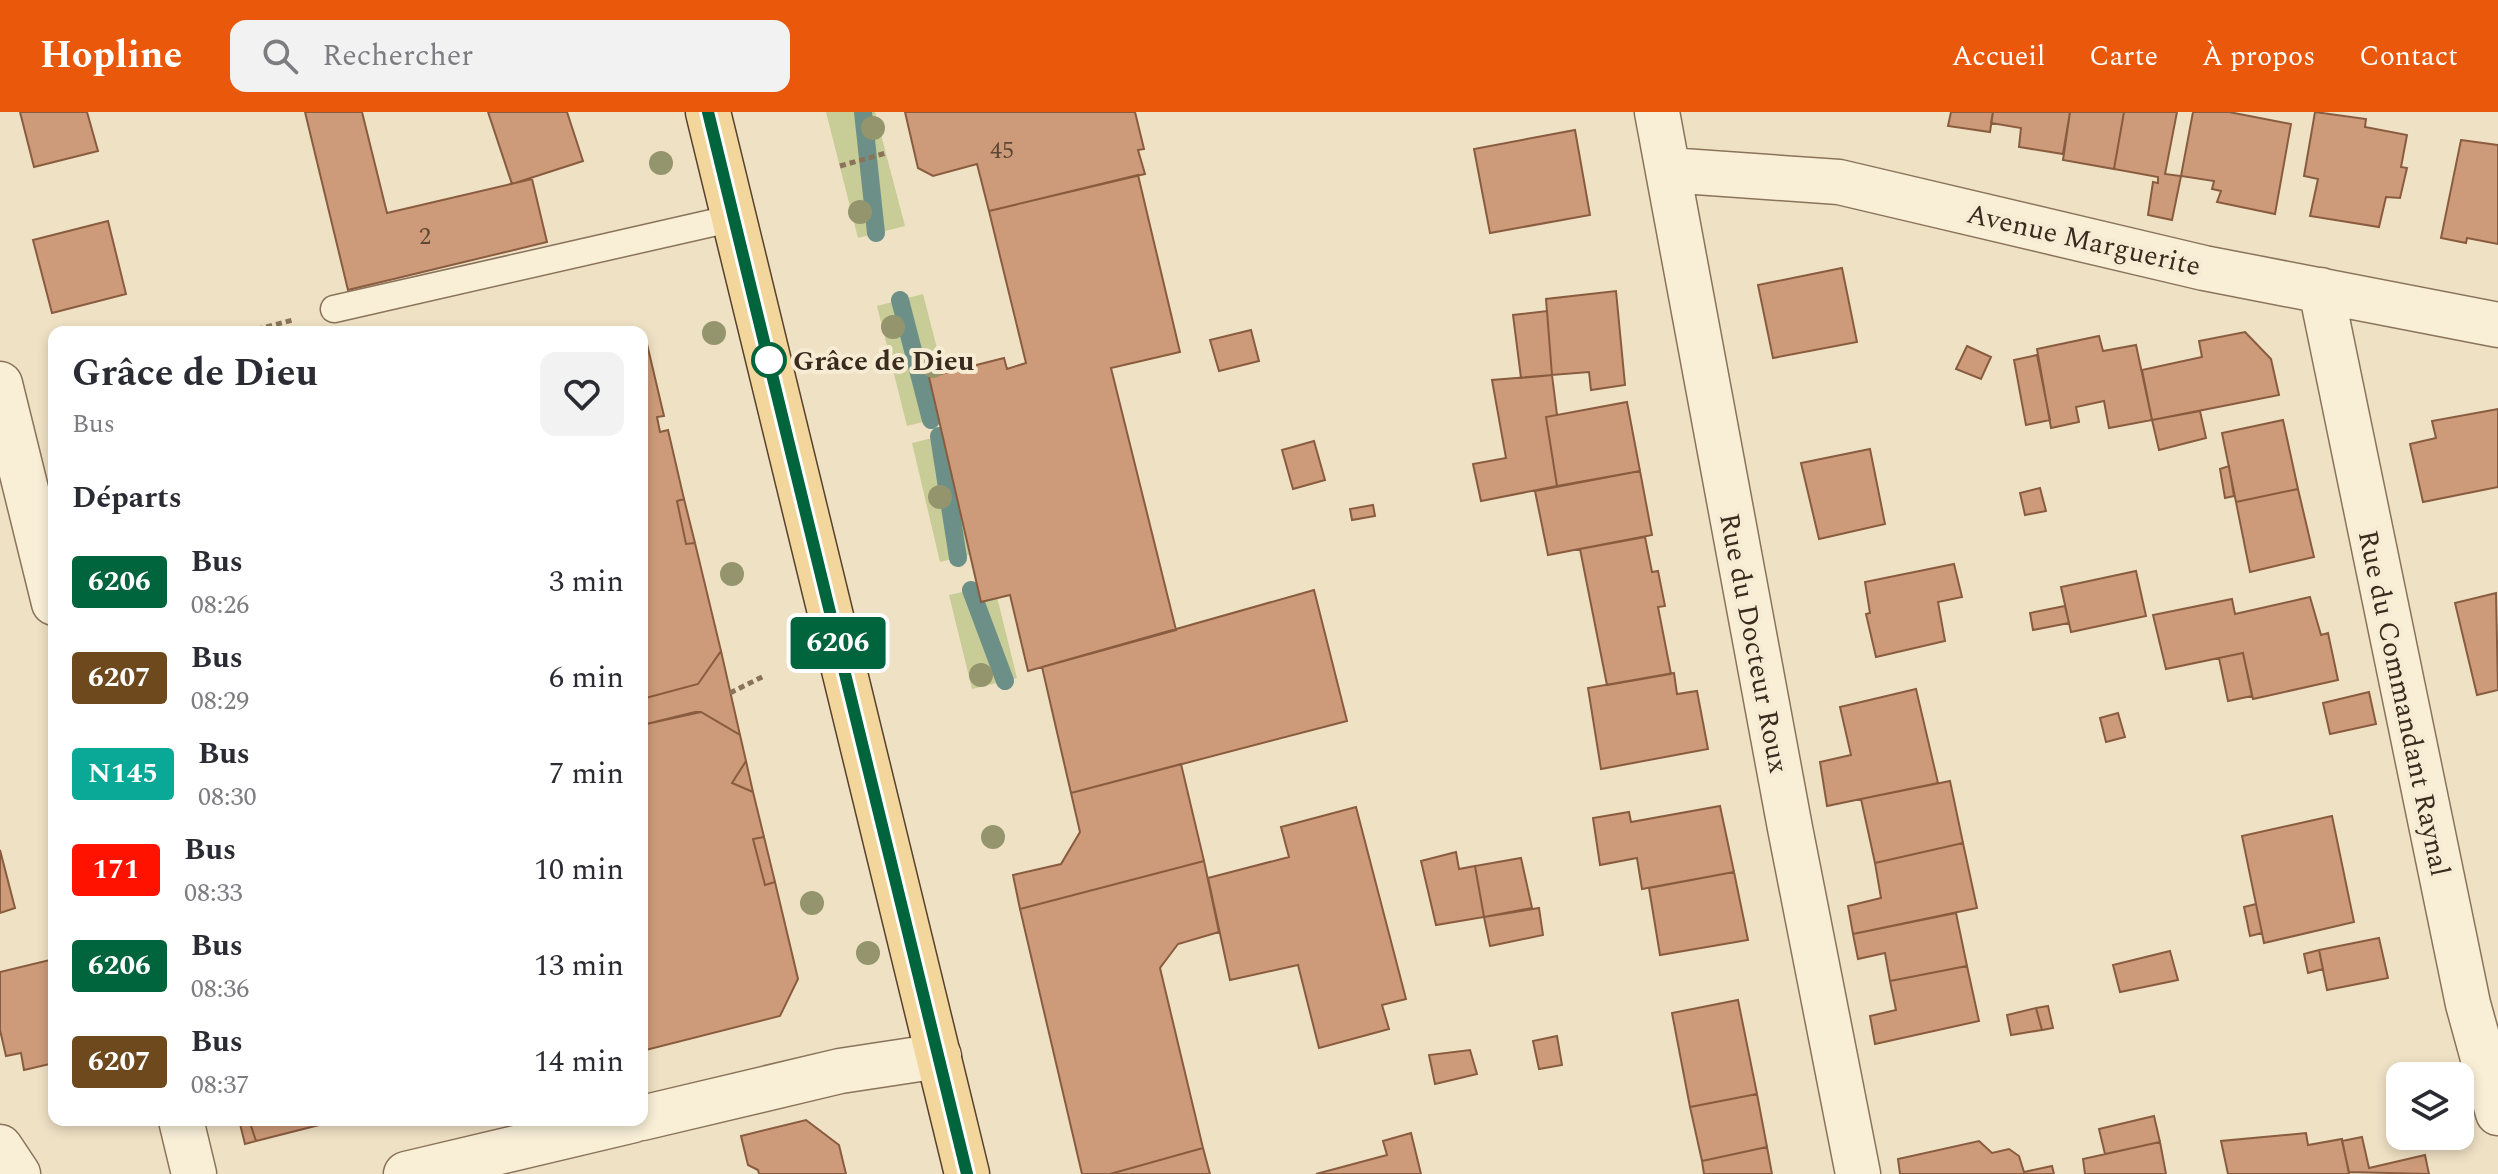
<!DOCTYPE html>
<html lang="fr">
<head>
<meta charset="utf-8">
<style>
	:root { --surface:#fff; --page:#f2f2f3; --text:#2b2b33; --muted:#7c7c81; --accent:#ea580c }
	body { margin:0; font-family:Spectral,serif; background:var(--page); color:var(--text); height:100vh; display:flex; flex-direction:column; font-size:30px; white-space:nowrap }
	* { box-sizing:border-box; margin:0 }
	p { font-size:26px; color:var(--muted) }
	.icon { flex:none; width:44px; height:44px; fill:none; stroke:currentColor; stroke-width:2; stroke-linecap:round; stroke-linejoin:round }
	.map { position:relative; flex:1; overflow:hidden }
	.details { position:absolute; left:48px; top:214px; width:600px; height:800px; display:flex; flex-direction:column; background:var(--surface); border-radius:16px; box-shadow:0 4px 12px #0003 }
	.details>* { flex:none }
	.badge { padding:0 16px; border-radius:6px; font-size:28px; line-height:52px }
	.fabs { position:absolute; left:2386px; top:950px; display:grid; gap:16px }
	.fabs a { display:grid; place-items:center; width:88px; height:88px; border-radius:16px; background:var(--surface); box-shadow:0 4px 12px #0003; font-size:40px }
	.map>.badge { position:absolute; translate:-50% -50%; box-shadow:0 0 0 4px #fff }
	h2 { padding:0 24px; font-size:30px; line-height:72px }
	.round { display:grid; place-items:center; flex:none; width:84px; height:84px; border-radius:16px; background:var(--page) }
	.headline { display:flex; align-items:center; justify-content:space-between; height:136px; padding:0 24px }
	h1 { font-size:38px; font-weight:700; line-height:60px }
	ul { padding:0; list-style:none }
	li { display:flex; align-items:center; gap:24px; height:96px; padding:0 24px }
	li div { flex:1 }
	li b { display:block; font-size:30px }
	li em { font-style:normal }
	li .badge { min-width:88px; font-weight:700; text-align:center }
	header { display:flex; align-items:center; gap:48px; box-sizing:border-box; height:112px; padding:0 40px; background:var(--accent); color:#fff }
	header strong { font-size:38px }
	nav { display:flex; gap:44px; margin-inline-start:auto; font-size:28px }
	.search { width:560px; height:72px; background:var(--page); display:flex; align-items:center; gap:20px; box-sizing:border-box; padding:0 28px; border-radius:16px; color:var(--muted); font-size:30px }
	.map>svg:first-child { display:block }
	.green { fill:#c8cd97 }
	.lines { fill:none; stroke-linecap:round; stroke-linejoin:round }
	.stream { stroke:#6c9087; stroke-width:18 }
	.building { fill:#cd9b79; stroke:#895c3f; stroke-width:2 }
	.service-casing { stroke:#8a735a; stroke-width:29 }
	.minor-casing { stroke:#8a735a; stroke-width:47 }
	.primary-casing { stroke:#57412e; stroke-width:47 }
	.path { stroke:#8a735a; stroke-width:5; stroke-dasharray:6 4; stroke-linecap:butt }
	.service { stroke:#f9efd7; stroke-width:26 }
	.minor { stroke:#f9efd7; stroke-width:44 }
	.primary { stroke:#f2d69b; stroke-width:44 }
	.tree { fill:#94956c }
	.line-casing { stroke:#fff; stroke-width:18 }
	.line { stroke:#00643c; stroke-width:12 }
	.stop-dot { fill:#fff; stroke:#00643c; stroke-width:4 }
	.labels { text-anchor:middle; stroke-width:8; stroke-linejoin:round; paint-order:stroke }
	.number-label { font-size:24px; fill:#5e4735 }
	.street-label { font-size:28px; fill:#392b1e; stroke:#f6ecd3 }
	.stop-label { font-size:28px; font-weight:bold; fill:#392b1e; stroke:#f6ecd3; text-anchor:start }
</style>
</head>
<body>
<header>
<strong>Hopline</strong>
<div class="search"><svg class="icon" aria-label="search" viewBox="0 0 24 24"><circle cx="10" cy="10" r="6"/><path d="M15 15l6 6"/></svg>Rechercher</div>
<nav><a>Accueil</a><a>Carte</a><a>À propos</a><a>Contact</a></nav>
</header>
<div class="map">
<svg width="2498" height="1062" viewBox="0 0 2498 1062">
	<rect width="100%" height="100%" fill="#efe1c4"/>
	<path class="green" d="M 826,0 L 875,0 L 905,114 L 858,126 Z
		M 923,182 L 954,302 L 907,314 L 877,194 Z
		M 957,320 L 985,439 L 940,450 L 912,331 Z
		M 994,473 L 1017,566 L 972,577 L 949,483 Z"/>
	<g class="lines">
		<path class="stream" d="M 863,0 L 876,121
			M 900,188 L 931,308
			M 939,324 L 958,446
			M 971,478 L 1005,569"/>
	</g>
	<path class="building" d="M 20,0 L 87,0 L 98,39 L 34,55 Z
		M 305,0 L 362,0 L 387,101 L 532,67 L 547,130 L 348,178 Z
		M 488,0 L 567,0 L 583,49 L 512,72 Z
		M 905,0 L 1135,0 L 1144,37 L 1138,38 L 1145,62 L 989,99 L 977,52 L 933,64 L 918,56 Z
		M 1951,0 L 1993,0 L 1990,20 L 1948,14 Z
		M 1993,0 L 2070,0 L 2063,42 L 2019,35 L 2021,16 L 1991,11 Z
		M 2070,0 L 2124,0 L 2114,57 L 2063,48 Z
		M 2124,0 L 2177,0 L 2165,62 L 2181,64 L 2172,108 L 2148,103 L 2153,70 L 2158,71 L 2158,65 L 2114,57 Z
		M 2193,0 L 2229,0 L 2291,12 L 2275,102 L 2217,90 L 2221,79 L 2212,77 L 2214,69 L 2181,64 Z
		M 2315,0 L 2366,7 L 2365,15 L 2407,23 L 2401,55 L 2407,56 L 2400,86 L 2386,85 L 2379,115 L 2310,104 L 2318,67 L 2304,64 Z
		M 1575,18 L 1590,103 L 1490,121 L 1474,37 Z
		M 2461,28 L 2498,33 L 2498,132 L 2467,126 L 2466,131 L 2441,126 Z
		M 1138,63 L 1180,240 L 1111,256 L 1176,518 L 1028,559 L 1010,483 L 981,490 L 929,265 L 1004,246 L 1007,257 L 1026,251 L 989,99 Z
		M 108,109 L 126,182 L 52,201 L 33,128 Z
		M 1842,156 L 1857,230 L 1773,246 L 1758,173 Z
		M 1616,179 L 1625,273 L 1591,278 L 1589,260 L 1552,263 L 1546,187 Z
		M 1547,199 L 1552,263 L 1521,266 L 1513,203 Z
		M 1251,218 L 1259,249 L 1219,259 L 1210,228 Z
		M 2245,220 L 2271,247 L 2279,283 L 2152,308 L 2142,258 L 2202,245 L 2199,229 Z
		M 2099,224 L 2103,239 L 2136,233 L 2152,308 L 2109,316 L 2104,289 L 2076,295 L 2079,310 L 2051,316 L 2037,237 Z
		M 642,228 L 647,232 L 664,304 L 657,305 L 660,320 L 668,318 L 684,387 L 677,389 L 686,432 L 695,431 L 721,539 L 698,572 L 642,587 Z
		M 1967,234 L 1991,245 L 1981,267 L 1956,257 Z
		M 2037,243 L 2050,308 L 2026,313 L 2014,248 Z
		M 1552,263 L 1557,303 L 1546,305 L 1557,374 L 1481,389 L 1473,352 L 1506,346 L 1492,268 Z
		M 1627,290 L 1640,359 L 1557,374 L 1546,305 Z
		M 2498,297 L 2498,375 L 2423,390 L 2410,332 L 2436,326 L 2432,309 Z
		M 2200,299 L 2206,326 L 2159,338 L 2152,308 Z
		M 2283,308 L 2298,377 L 2236,390 L 2222,321 Z
		M 1314,329 L 1325,368 L 1293,377 L 1282,338 Z
		M 1870,337 L 1885,412 L 1819,427 L 1801,351 Z
		M 2229,354 L 2234,384 L 2225,386 L 2220,357 Z
		M 1640,359 L 1652,423 L 1548,443 L 1535,379 Z
		M 2040,376 L 2046,399 L 2025,403 L 2020,381 Z
		M 2298,377 L 2314,445 L 2250,460 L 2236,390 Z
		M 684,387 L 695,431 L 686,432 L 677,389 Z
		M 1373,393 L 1375,404 L 1352,408 L 1350,397 Z
		M 1645,425 L 1652,460 L 1658,459 L 1665,494 L 1658,495 L 1671,562 L 1607,573 L 1580,437 Z
		M 1954,452 L 1962,485 L 1938,490 L 1945,529 L 1876,545 L 1866,502 L 1870,501 L 1865,470 Z
		M 2136,459 L 2146,504 L 2071,520 L 2061,475 Z
		M 1314,478 L 1347,609 L 1071,681 L 1042,555 Z
		M 2496,481 L 2498,578 L 2477,583 L 2455,491 Z
		M 2310,485 L 2321,523 L 2328,521 L 2338,568 L 2253,587 L 2243,541 L 2166,557 L 2153,503 L 2232,487 L 2235,502 Z
		M 2065,494 L 2069,511 L 2033,518 L 2030,501 Z
		M 721,539 L 740,623 L 701,600 L 642,613 L 642,587 L 698,572 Z
		M 2243,541 L 2252,584 L 2228,589 L 2219,546 Z
		M 1674,561 L 1677,582 L 1697,579 L 1708,637 L 1601,657 L 1588,576 Z
		M 1916,577 L 1938,671 L 1827,694 L 1820,650 L 1851,643 L 1840,595 Z
		M 2369,580 L 2376,612 L 2330,622 L 2323,591 Z
		M 695,600 L 701,600 L 740,623 L 746,649 L 732,671 L 753,680 L 764,725 L 753,727 L 765,773 L 775,770 L 798,867 L 780,904 L 642,939 L 642,728 L 646,728 L 642,710 L 642,613 Z
		M 2118,601 L 2125,625 L 2106,630 L 2100,606 Z
		M 746,649 L 753,680 L 732,671 Z
		M 1181,652 L 1204,749 L 1020,797 L 1013,763 L 1061,752 L 1080,720 L 1071,681 Z
		M 1950,669 L 1963,731 L 1875,751 L 1861,687 Z
		M 1720,694 L 1734,760 L 1642,777 L 1637,746 L 1600,753 L 1593,706 L 1629,700 L 1631,710 Z
		M 1356,695 L 1406,887 L 1382,893 L 1389,917 L 1319,936 L 1298,853 L 1230,868 L 1208,766 L 1289,745 L 1281,715 Z
		M 2332,704 L 2354,810 L 2264,831 L 2242,724 Z
		M 764,725 L 775,770 L 765,773 L 753,727 Z
		M 1963,731 L 1977,796 L 1853,822 L 1848,794 L 1881,786 L 1875,751 Z
		M 0,738 L 15,796 L 0,801 Z
		M 1456,740 L 1459,757 L 1475,754 L 1484,805 L 1436,813 L 1421,749 Z
		M 1521,746 L 1532,796 L 1484,805 L 1475,754 Z
		M 1204,749 L 1219,820 L 1178,832 L 1160,856 L 1203,1036 L 1110,1062 L 1082,1062 L 1020,797 Z
		M 1734,760 L 1748,828 L 1660,843 L 1649,776 Z
		M 2256,792 L 2262,821 L 2250,824 L 2244,795 Z
		M 1539,796 L 1543,823 L 1490,834 L 1484,805 Z
		M 1956,801 L 1967,854 L 1890,869 L 1885,841 L 1858,847 L 1853,822 Z
		M 2379,826 L 2388,866 L 2327,878 L 2319,838 Z
		M 2319,838 L 2323,857 L 2308,861 L 2304,842 Z
		M 2170,839 L 2178,868 L 2120,880 L 2113,853 Z
		M 54,847 L 54,951 L 24,958 L 21,941 L 6,944 L 0,918 L 0,860 Z
		M 1967,854 L 1979,909 L 1875,932 L 1870,904 L 1896,898 L 1890,869 Z
		M 1738,888 L 1757,982 L 1690,995 L 1672,901 Z
		M 2048,894 L 2053,916 L 2042,918 L 2036,896 Z
		M 2036,896 L 2042,918 L 2011,923 L 2007,903 Z
		M 1557,924 L 1562,953 L 1539,957 L 1533,929 Z
		M 1470,938 L 1477,962 L 1435,972 L 1429,943 Z
		M 1757,982 L 1767,1035 L 1702,1049 L 1690,995 Z
		M 2154,1004 L 2160,1030 L 2105,1042 L 2099,1017 Z
		M 239,1008 L 249,1008 L 256,1029 L 245,1032 Z
		M 249,1008 L 339,1008 L 256,1029 Z
		M 806,1008 L 839,1033 L 846,1062 L 759,1062 L 758,1058 L 748,1053 L 741,1024 Z
		M 1411,1021 L 1421,1062 L 1316,1062 L 1387,1043 L 1383,1029 Z
		M 2306,1021 L 2308,1033 L 2342,1027 L 2349,1062 L 2228,1062 L 2221,1029 Z
		M 2362,1025 L 2369,1056 L 2425,1043 L 2429,1062 L 2349,1060 L 2342,1029 Z
		M 1979,1029 L 1992,1041 L 2009,1037 L 2019,1044 L 2024,1060 L 2052,1054 L 2054,1062 L 1900,1062 L 1898,1047 Z
		M 2160,1030 L 2166,1062 L 2085,1062 L 2083,1047 Z
		M 1767,1035 L 1772,1062 L 1704,1062 L 1702,1049 Z
		M 1203,1036 L 1210,1062 L 1110,1062 Z"/>
	<g class="lines">
		<g class="service-casing">
			<path id="service" d="M 334,197 L 734,106"/>
		</g>
		<g class="minor-casing">
			<path id="minor" d="M 1657,0 L 1790,716 L 1858,1062
				M 1668,58 L 1839,70 L 2204,156 L 2498,213
				M 2321,178 L 2468,892 L 2498,1001
				M 0,272 L 54,491
				M 642,1006 L 840,959 L 939,944
				M 181,1008 L 194,1062
				M 0,1035 L 18,1062
				M 406,1062 L 634,1008"/>
		</g>
		<g class="primary-casing">
			<path id="primary" d="M 708,0 L 967,1062"/>
		</g>
		<path class="path" d="M 840,54 L 886,41
			M 247,220 L 293,208
			M 730,581 L 764,564"/>
		<use href="#service" class="service"/>
		<use href="#minor" class="minor"/>
		<use href="#primary" class="primary"/>
	</g>
	<g class="tree">
		<circle cx="873" cy="16" r="12"/>
		<circle cx="661" cy="51" r="12"/>
		<circle cx="860" cy="100" r="12"/>
		<circle cx="893" cy="215" r="12"/>
		<circle cx="714" cy="221" r="12"/>
		<circle cx="933" cy="254" r="12"/>
		<circle cx="940" cy="385" r="12"/>
		<circle cx="732" cy="462" r="12"/>
		<circle cx="981" cy="563" r="12"/>
		<circle cx="993" cy="725" r="12"/>
		<circle cx="812" cy="791" r="12"/>
		<circle cx="868" cy="841" r="12"/>
	</g>
	<g class="lines">
		<g class="line-casing">
			<path id="line" d="M 708,0 L 967,1062"/>
		</g>
		<use href="#line" class="line"/>
	</g>
	<circle class="stop-dot" cx="769" cy="248" r="16"/>
	<g class="labels">
		<g class="number-label">
			<text x="1002" y="46">45</text>
			<text x="425" y="132">2</text>
		</g>
		<g class="street-label">
			<text transform="translate(2084 127) rotate(13)" y="10">Avenue Marguerite</text>
			<text transform="translate(1755 531) rotate(79)" y="10">Rue du Docteur Roux</text>
			<text transform="translate(2405 591) rotate(78)" y="10">Rue du Commandant Raynal</text>
		</g>
		<g class="stop-label">
			<text x="793" y="258">Grâce de Dieu</text>
		</g>
	</g>
</svg>
<div class="fabs">
<a><svg class="icon" aria-label="layers" viewBox="0 0 24 24"><path d="M12 4l9 5-9 5-9-5zM3 14l9 5 9-5"/></svg></a>
</div>
<b class="badge" style="left:838px;top:531px;background:#00643c;color:#fff">6206</b>
<section class="details">
<div class="headline"><div><h1>Grâce de Dieu</h1><p>Bus</p></div><a class="round"><svg class="icon" aria-label="heart" viewBox="0 0 24 24"><path d="M12 20l-8-8c-3-5 5-10 8-4 3-6 11-1 8 4z"/></svg></a></div>
<h2>Départs</h2>
<ul>
<li><span class="badge" style="background:#00643c;color:#fff">6206</span><div><b>Bus</b><p>08:26</p></div><em>3 min</em></li>
<li><span class="badge" style="background:#6e491e;color:#fff">6207</span><div><b>Bus</b><p>08:29</p></div><em>6 min</em></li>
<li><span class="badge" style="background:#0aa896;color:#fff">N145</span><div><b>Bus</b><p>08:30</p></div><em>7 min</em></li>
<li><span class="badge" style="background:#ff1300;color:#fff">171</span><div><b>Bus</b><p>08:33</p></div><em>10 min</em></li>
<li><span class="badge" style="background:#00643c;color:#fff">6206</span><div><b>Bus</b><p>08:36</p></div><em>13 min</em></li>
<li><span class="badge" style="background:#6e491e;color:#fff">6207</span><div><b>Bus</b><p>08:37</p></div><em>14 min</em></li>
</ul>
</section>
</div>
</body>
</html>
